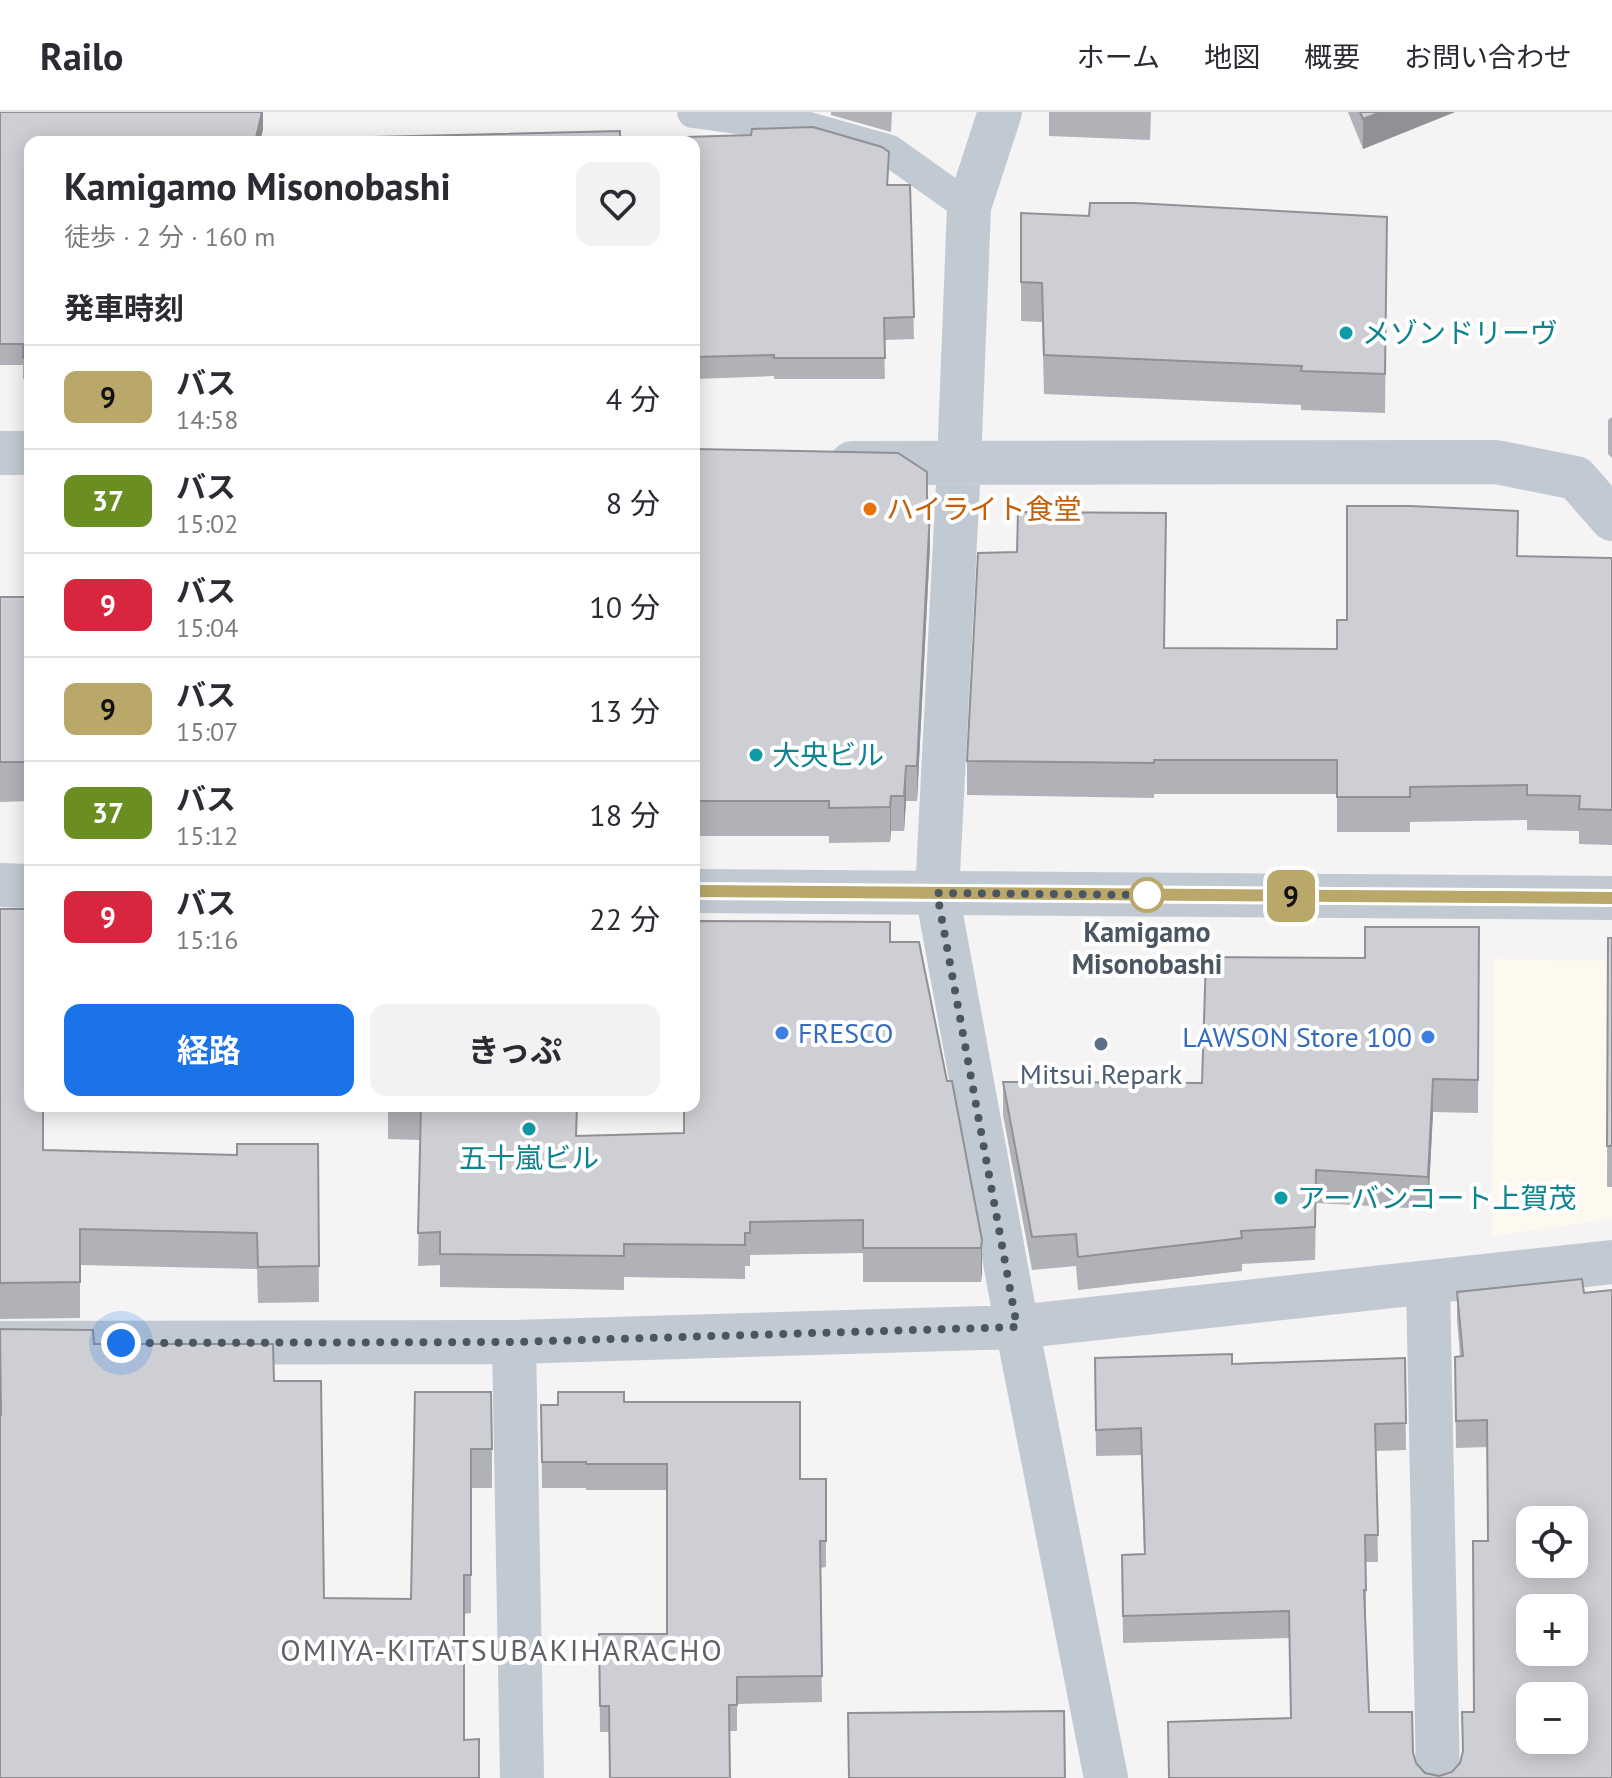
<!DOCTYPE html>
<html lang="ja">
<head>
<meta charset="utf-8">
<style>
	:root { --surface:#fff; --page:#f2f2f3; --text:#2b2b33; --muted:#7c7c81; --line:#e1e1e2; --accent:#1a73e8 }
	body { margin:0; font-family:"PT Sans","Noto Sans JP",sans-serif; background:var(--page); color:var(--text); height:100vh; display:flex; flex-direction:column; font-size:30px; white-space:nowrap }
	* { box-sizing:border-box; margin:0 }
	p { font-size:26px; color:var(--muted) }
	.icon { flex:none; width:44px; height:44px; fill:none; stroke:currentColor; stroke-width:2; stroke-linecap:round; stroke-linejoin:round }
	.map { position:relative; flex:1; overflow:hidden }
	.drawer { position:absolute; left:24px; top:24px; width:676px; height:976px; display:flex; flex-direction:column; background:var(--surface); border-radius:16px; box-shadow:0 4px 20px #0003 }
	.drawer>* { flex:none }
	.badge { padding:0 16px; border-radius:12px; font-size:28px; line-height:52px }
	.tools { position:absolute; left:1516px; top:1394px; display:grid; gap:16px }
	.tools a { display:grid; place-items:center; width:72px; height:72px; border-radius:16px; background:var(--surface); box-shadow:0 4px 20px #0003; font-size:40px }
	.you { position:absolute; width:40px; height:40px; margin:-20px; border:6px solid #fff; border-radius:50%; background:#1a73e8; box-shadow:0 0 0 12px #1a73e833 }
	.map>.badge { position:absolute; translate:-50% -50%; box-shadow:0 0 0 4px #fff }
	h2 { padding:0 40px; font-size:30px; line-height:72px }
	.round { display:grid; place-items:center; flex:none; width:84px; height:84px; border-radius:16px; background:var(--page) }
	.overview { display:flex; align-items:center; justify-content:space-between; height:136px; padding:0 40px }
	h1 { font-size:38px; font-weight:700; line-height:60px }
	.button { display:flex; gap:16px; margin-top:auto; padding:16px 40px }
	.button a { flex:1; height:92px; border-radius:16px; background:var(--accent); color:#fff; font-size:32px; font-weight:700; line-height:92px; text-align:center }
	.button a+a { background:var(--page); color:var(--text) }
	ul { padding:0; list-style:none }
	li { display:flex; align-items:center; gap:24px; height:104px; padding:0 40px; border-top:2px solid var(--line) }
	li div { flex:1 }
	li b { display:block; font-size:30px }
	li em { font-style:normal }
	li .badge { min-width:88px; font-weight:700; text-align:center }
	header { display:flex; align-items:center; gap:48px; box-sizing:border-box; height:112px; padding:0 40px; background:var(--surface); border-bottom:2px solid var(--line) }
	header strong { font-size:38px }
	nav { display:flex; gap:44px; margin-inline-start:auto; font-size:28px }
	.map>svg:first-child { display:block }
	.commercial { fill:#fdf9ef }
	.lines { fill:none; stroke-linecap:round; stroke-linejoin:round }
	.service { stroke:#c1cad2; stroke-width:32 }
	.minor { stroke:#c1cad2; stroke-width:44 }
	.tertiary { stroke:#c1cad2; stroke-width:44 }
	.wall { fill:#b0b2b7 }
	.shaded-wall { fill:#909195 }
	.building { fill:#cdcfd5; stroke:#909195; stroke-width:2; fill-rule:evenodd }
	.line-casing { stroke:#fff; stroke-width:18 }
	.line { stroke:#b9a86a; stroke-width:12 }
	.walk { stroke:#4a5661; stroke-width:8; stroke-dasharray:0 14.4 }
	.culture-dot { fill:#0f9aa8; stroke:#fff; stroke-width:3 }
	.food-dot { fill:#e8710a; stroke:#fff; stroke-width:3 }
	.stop-dot { fill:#fff; stroke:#b9a86a; stroke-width:4 }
	.shop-dot { fill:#3f7fe0; stroke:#fff; stroke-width:3 }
	.service-dot { fill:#5c6f8a; stroke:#fff; stroke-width:3 }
	.labels { text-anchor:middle; stroke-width:8; stroke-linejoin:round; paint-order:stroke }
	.culture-label { font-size:28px; fill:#0d838f; stroke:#fff; text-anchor:start }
	.food-label { font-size:28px; fill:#c56008; stroke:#fff; text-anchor:start }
	.stop-label { font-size:28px; font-weight:bold; fill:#4a5661; stroke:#fff }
	.shop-label { font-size:28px; fill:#366cbe; stroke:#fff; text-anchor:start }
	.service-label { font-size:28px; fill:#4e5e75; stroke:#fff }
	.neighbourhood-label { font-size:30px; letter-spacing:2px; fill:#5f6368; stroke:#fff }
</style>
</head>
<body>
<header>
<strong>Railo</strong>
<nav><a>ホーム</a><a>地図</a><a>概要</a><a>お問い合わせ</a></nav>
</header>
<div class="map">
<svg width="1612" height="1666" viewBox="0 0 1612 1666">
	<rect width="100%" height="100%" fill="#f5f3f3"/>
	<path class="commercial" d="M 1494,847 L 1612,849 L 1612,1107 L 1492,1124 Z"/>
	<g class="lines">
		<path class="service" d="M 693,0 L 805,15 L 890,39 L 969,95"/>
		<path class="minor" d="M 1000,0 L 969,95 L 959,352 L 937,781 L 1017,1215 L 1612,1150
			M 0,341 L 30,341
			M 852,351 L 1496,350 L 1576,366 L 1612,407
			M 1428,1170 L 1438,1666
			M 514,1230 L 522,1666
			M 0,1231 L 514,1230 L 1017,1215 L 1106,1666"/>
		<path class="tertiary" d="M 0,773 L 30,774
			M 694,779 L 1612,786"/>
	</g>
	<path class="wall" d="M 0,0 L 263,0 L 263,17 L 260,30 L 30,30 L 30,268 L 23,267 L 23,253 L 0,253 Z
		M 831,0 L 892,0 L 891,20 L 831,3 Z
		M 1049,0 L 1151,0 L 1150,28 L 1049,24 Z
		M 1348,0 L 1455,0 L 1363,37 Z
		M 813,15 L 882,35 L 889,40 L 888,73 L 910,73 L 914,227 L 884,228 L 885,267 L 774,267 L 774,264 L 694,267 L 694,30 L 371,30 L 372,25 L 620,19 L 620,27 L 751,23 L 752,17 Z
		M 1021,101 L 1089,104 L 1387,105 L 1385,301 L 1301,298 L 1301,293 L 1044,282 L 1042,210 L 1021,209 Z
		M 1612,305 L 1612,346 L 1608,342 L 1608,308 Z
		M 694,337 L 927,387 L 930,434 L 917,689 L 906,689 L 904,719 L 891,719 L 890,730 L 829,731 L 829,724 L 694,724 Z
		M 1017,440 L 1164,536 L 1337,537 L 1347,508 L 1518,444 L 1612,446 L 1612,733 L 1579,732 L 1579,719 L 1527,718 L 1527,708 L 1410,710 L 1410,720 L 1337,720 L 1337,682 L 1154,682 L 1154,686 L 967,683 L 967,649 Z
		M 0,485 L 30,485 L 30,689 L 0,690 Z
		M 0,797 L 43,1038 L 237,1043 L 318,1032 L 319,1190 L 258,1191 L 257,1157 L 80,1153 L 80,1206 L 0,1207 Z
		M 1479,815 L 1478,1001 L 1433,1000 L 1428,1097 L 1316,1091 L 1315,1148 L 1242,1152 L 1242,1159 L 1078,1178 L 1076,1154 L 1032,1158 L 1003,1003 L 1003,970 L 1202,971 L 1365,846 Z
		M 1608,826 L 1612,826 L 1612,1075 L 1607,1075 Z
		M 890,830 L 947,969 L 982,1128 L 981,1170 L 863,1170 L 863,1141 L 750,1143 L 750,1154 L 745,1154 L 745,1167 L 624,1165 L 624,1178 L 440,1175 L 440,1153 L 418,1154 L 420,1028 L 388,1027 L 388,994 L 577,994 L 577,1024 L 684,1021 Z
		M 1457,1180 L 1612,1666 L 1168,1666 L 1168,1610 L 1291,1606 L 1289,1526 L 1123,1531 L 1122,1443 L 1144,1442 L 1141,1343 L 1096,1344 L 1095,1246 L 1232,1252 L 1405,1246 L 1406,1338 L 1376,1339 L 1378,1450 L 1366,1450 L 1366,1505 L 1365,1505 L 1369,1600 L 1413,1640 L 1416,1651 L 1425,1661 L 1439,1664 L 1452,1660 L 1460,1651 L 1474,1600 L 1488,1429 L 1487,1335 L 1456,1336 L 1455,1245 L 1460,1244 L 1457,1207 Z
		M 0,1217 L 94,1232 L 274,1269 L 324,1486 L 411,1487 L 415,1280 L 492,1337 L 492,1376 L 471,1376 L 471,1501 L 464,1502 L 464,1628 L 0,1666 Z
		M 624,1290 L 800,1367 L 826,1367 L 826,1455 L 820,1456 L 822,1590 L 737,1592 L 737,1619 L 600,1620 L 599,1522 L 667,1522 L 667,1378 L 586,1378 L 586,1376 L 542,1376 L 541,1293 Z"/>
	<path class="shaded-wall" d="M 262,0 L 263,0 L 263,17 L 260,30 L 255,30 Z
		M 1381,0 L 1455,0 L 1363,37 L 1363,7 Z
		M 930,399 L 930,434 L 917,689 L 917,654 Z
		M 906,654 L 906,689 L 904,719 L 904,684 Z
		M 891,684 L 891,719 L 890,730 L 890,695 Z
		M 1433,967 L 1433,1000 L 1428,1097 L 1428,1065 Z
		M 982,1128 L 982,1161 L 981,1170 L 981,1136 Z"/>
	<path class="building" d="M 0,0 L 262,0 L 255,30 L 30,30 L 30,246 L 23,246 L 23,232 L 0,232 Z
		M 1360,0 L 1381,0 L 1363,7 Z
		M 813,15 L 882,35 L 889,40 L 887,73 L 910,73 L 914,205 L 884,206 L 885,246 L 774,246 L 774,243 L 694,245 L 694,30 L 371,30 L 372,25 L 620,19 L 620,27 L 751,23 L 752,17 Z
		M 1090,91 L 1135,91 L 1387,105 L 1385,262 L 1301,259 L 1302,254 L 1044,243 L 1042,171 L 1021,170 L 1021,101 L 1089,104 Z
		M 694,337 L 898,341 L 927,360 L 927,387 L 929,387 L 930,399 L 917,654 L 906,654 L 904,684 L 891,684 L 890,695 L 829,696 L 829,689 L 694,689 Z
		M 1347,394 L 1411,394 L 1518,399 L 1517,444 L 1612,446 L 1612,698 L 1579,697 L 1580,684 L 1527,683 L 1527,673 L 1410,675 L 1410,685 L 1337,685 L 1337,648 L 1154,648 L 1154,651 L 967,649 L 978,441 L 1017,440 L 1018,400 L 1166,401 L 1164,536 L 1337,537 L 1337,508 L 1347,508 Z
		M 0,485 L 30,485 L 30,650 L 0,650 Z
		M 0,797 L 30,797 L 30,994 L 43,994 L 43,1038 L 237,1043 L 237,1032 L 318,1032 L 319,1154 L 258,1155 L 257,1121 L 80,1117 L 80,1170 L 0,1171 Z
		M 694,809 L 890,810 L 890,830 L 919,830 L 947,969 L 952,969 L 982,1128 L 981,1136 L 863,1136 L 863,1108 L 750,1110 L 750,1121 L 745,1121 L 745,1133 L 624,1132 L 624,1144 L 440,1142 L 440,1120 L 418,1121 L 421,994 L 419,994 L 577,994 L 576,1024 L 684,1021 L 684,994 L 694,994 Z
		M 1365,815 L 1479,815 L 1478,968 L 1433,967 L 1428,1065 L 1316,1058 L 1315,1115 L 1241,1119 L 1242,1126 L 1078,1145 L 1076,1122 L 1032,1125 L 1003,970 L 1202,971 L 1206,845 L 1365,846 Z
		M 1608,826 L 1612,826 L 1612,1034 L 1607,1034 Z
		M 1582,1167 L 1584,1181 L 1612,1178 L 1612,1666 L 1169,1666 L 1168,1610 L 1291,1606 L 1289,1499 L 1123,1504 L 1122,1443 L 1145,1442 L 1141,1316 L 1096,1318 L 1095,1246 L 1232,1242 L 1232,1252 L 1405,1246 L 1406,1311 L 1375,1312 L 1378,1423 L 1365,1423 L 1366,1478 L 1364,1478 L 1369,1600 L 1412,1600 L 1413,1640 L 1416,1651 L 1425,1661 L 1439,1664 L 1452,1660 L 1460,1651 L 1463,1639 L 1462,1600 L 1474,1600 L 1473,1429 L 1488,1429 L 1487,1308 L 1456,1309 L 1455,1245 L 1463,1244 L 1457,1180 ZM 1530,1408 L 1574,1408 L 1574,1452 L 1530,1452 ZM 1530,1496 L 1574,1496 L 1574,1540 L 1530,1540 ZM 1530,1584 L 1574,1584 L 1574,1628 L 1530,1628 Z
		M 0,1217 L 93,1218 L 94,1232 L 273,1232 L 274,1269 L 321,1269 L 324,1486 L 411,1487 L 415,1280 L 491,1280 L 492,1337 L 471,1337 L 471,1463 L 464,1463 L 464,1628 L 479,1627 L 479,1666 L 0,1666 L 0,1303 L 1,1303 Z
		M 558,1280 L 624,1280 L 624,1290 L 800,1290 L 800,1367 L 826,1367 L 826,1429 L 820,1429 L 822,1564 L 737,1565 L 737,1593 L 729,1593 L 730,1666 L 610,1666 L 609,1594 L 600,1594 L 599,1522 L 667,1522 L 667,1352 L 586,1352 L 586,1350 L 542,1350 L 541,1293 L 558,1293 Z
		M 1064,1599 L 1065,1666 L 849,1666 L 848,1601 Z"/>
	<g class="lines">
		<g class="line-casing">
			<path id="line" d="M 694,779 L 1612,786"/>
		</g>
		<use href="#line" class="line"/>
		<path class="walk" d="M 121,1231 L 514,1230 L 1017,1215 L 937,781 L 1151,783 L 1147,783"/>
	</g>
	<g class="culture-dot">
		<circle cx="1346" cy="221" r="8"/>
		<circle cx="756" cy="643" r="8"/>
		<circle cx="529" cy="1017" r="8"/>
		<circle cx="1281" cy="1086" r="8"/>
	</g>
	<circle class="food-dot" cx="870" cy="397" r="8"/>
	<circle class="stop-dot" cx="1147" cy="783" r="16"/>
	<g class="shop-dot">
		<circle cx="782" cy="921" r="8"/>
		<circle cx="1428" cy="925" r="8"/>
	</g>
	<circle class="service-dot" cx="1101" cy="932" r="8"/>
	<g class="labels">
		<g class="culture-label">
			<text x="1362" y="231">メゾンドリーヴ</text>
			<text x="772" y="653">大央ビル</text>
			<text x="529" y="1056" text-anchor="middle">五十嵐ビル</text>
			<text x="1297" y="1096">アーバンコート上賀茂</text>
		</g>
		<g class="food-label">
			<text x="886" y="407">ハイライト食堂</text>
		</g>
		<g class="stop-label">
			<text x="1147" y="830">Kamigamo<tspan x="1147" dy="32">Misonobashi</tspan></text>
		</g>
		<g class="shop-label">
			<text x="798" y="931">FRESCO</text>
			<text x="1412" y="935" text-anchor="end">LAWSON Store 100</text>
		</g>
		<g class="service-label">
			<text x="1101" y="972">Mitsui Repark</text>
		</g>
		<g class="neighbourhood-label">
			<text x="502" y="1549">OMIYA-KITATSUBAKIHARACHO</text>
		</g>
	</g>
</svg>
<div class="tools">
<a><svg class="icon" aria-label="locate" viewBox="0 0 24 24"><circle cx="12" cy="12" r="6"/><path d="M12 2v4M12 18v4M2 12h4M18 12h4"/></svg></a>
<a>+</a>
<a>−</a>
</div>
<div class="you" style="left:121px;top:1231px"></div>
<b class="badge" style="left:1291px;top:784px;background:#b9a86a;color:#111">9</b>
<section class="drawer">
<div class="overview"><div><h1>Kamigamo Misonobashi</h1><p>徒歩 · 2 分 · 160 m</p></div><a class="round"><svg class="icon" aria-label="heart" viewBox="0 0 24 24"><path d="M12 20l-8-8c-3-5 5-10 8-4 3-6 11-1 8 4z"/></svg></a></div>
<h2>発車時刻</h2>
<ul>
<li><span class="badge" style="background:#b9a86a;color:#111">9</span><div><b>バス</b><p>14:58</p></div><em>4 分</em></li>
<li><span class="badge" style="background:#6b8e23;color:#fff">37</span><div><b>バス</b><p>15:02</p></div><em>8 分</em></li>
<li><span class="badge" style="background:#d7263d;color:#fff">9</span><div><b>バス</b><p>15:04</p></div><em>10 分</em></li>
<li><span class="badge" style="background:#b9a86a;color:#111">9</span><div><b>バス</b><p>15:07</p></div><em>13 分</em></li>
<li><span class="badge" style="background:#6b8e23;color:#fff">37</span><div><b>バス</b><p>15:12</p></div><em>18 分</em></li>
<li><span class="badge" style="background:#d7263d;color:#fff">9</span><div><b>バス</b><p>15:16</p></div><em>22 分</em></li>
</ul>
<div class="button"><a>経路</a><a>きっぷ</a></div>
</section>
</div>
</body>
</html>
